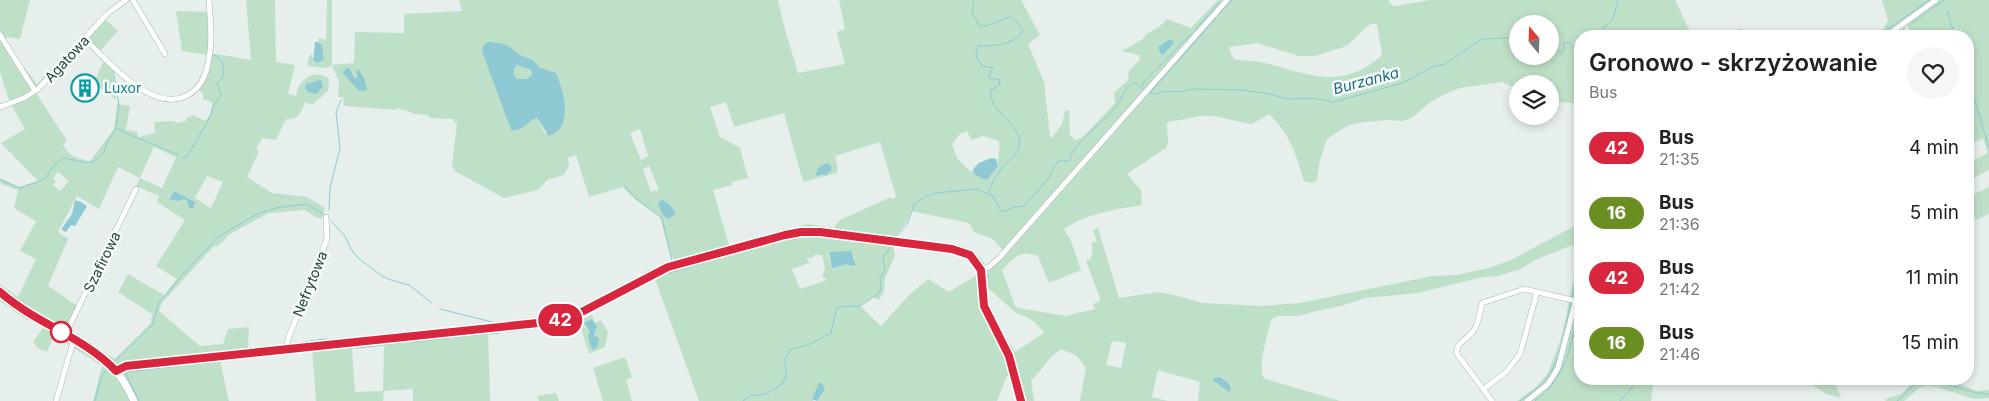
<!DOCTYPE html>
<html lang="en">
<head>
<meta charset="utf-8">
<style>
	:root { --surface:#fff; --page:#f6f6f6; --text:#222; --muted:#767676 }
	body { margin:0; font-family:Inter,sans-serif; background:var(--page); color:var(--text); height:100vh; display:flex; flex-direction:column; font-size:19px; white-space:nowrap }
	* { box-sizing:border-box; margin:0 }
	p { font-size:16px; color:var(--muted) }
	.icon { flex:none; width:28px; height:28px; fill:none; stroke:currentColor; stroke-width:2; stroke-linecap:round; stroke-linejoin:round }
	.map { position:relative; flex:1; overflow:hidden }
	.panel { position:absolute; left:1574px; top:30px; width:400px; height:355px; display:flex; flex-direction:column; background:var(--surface); border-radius:20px; box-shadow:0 2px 8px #0003 }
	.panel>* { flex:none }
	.badge { padding:0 10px; border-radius:16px; font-size:18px; line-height:32px }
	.needle { width:32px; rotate:341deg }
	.buttons { position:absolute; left:1509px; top:15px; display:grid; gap:10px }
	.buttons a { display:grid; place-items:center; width:50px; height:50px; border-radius:50%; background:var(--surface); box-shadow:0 2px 8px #0003; font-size:25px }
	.map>.badge { position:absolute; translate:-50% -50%; box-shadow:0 0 0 2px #fff }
	.round { display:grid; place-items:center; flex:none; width:52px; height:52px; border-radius:26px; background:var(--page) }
	.head { display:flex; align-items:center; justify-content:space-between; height:85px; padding:0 15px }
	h1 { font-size:24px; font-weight:600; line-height:38px }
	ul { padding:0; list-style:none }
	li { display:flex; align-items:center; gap:15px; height:65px; padding:0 15px }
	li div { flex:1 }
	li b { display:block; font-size:19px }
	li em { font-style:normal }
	li .badge { min-width:55px; font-weight:700; text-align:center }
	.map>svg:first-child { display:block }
	.green { fill:#bfe0c8; fill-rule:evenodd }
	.water { fill:#8ec9d4; fill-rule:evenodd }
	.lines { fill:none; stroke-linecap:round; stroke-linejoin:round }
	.stream { stroke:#8ec9d4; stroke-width:1 }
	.street-casing { stroke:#a8b8b2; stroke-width:6 }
	.secondary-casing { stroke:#a4bbb3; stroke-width:8 }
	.street { stroke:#fff; stroke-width:5 }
	.secondary { stroke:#fff; stroke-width:7 }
	.line-casing { stroke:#fff; stroke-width:11 }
	.line { stroke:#d7263d; stroke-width:8 }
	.stop-dot { fill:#fff; stroke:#d7263d; stroke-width:2.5 }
	.labels { text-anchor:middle; stroke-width:5; stroke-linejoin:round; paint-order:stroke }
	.street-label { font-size:14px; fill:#24423a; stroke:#f7fbf9 }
	.culture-label { font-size:14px; fill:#0d838f; stroke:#f7fbf9; text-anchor:start }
	.water-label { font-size:15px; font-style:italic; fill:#1c6f80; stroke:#f7fbf9 }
</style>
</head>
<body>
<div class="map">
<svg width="1989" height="401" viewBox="0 0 1989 401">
	<rect width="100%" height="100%" fill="#e6efeb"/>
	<path class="green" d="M 0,0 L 30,0 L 20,39 L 8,37 L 3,40 L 21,69 L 24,67 L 37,84 L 77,42 L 80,45 L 35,91 L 67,141 L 63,145 C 71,158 77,158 90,161 L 114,129 L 117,104 L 130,106 L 126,130 L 137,132 L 138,137 L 141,138 L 141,136 L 155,133 L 154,122 L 174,121 L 177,123 L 186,121 L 186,118 L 193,115 L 205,121 L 210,115 L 213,103 L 203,99 L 203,93 L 197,88 L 200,84 L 210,55 L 182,51 L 176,11 L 210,12 L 210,53 L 251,60 L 246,0 L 275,0 L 276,62 L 295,65 L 288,94 L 296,96 C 298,81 313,67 329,79 L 328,91 L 312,105 L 305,102 C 302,111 298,121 286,119 L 276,140 L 262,138 L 256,150 L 259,151 L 247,177 L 272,193 L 307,197 L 325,208 L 322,218 L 317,218 L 305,210 L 269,213 L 230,234 L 218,246 L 213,247 L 162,303 L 159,311 L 200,346 L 223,344 L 228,329 L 249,327 L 248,348 L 271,346 L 272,351 L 221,356 L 220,361 L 229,401 L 93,401 L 102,366 L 54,335 L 47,352 L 38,348 L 33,342 L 43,328 L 28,319 L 27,320 L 0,301 L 0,284 L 18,297 L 36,259 L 20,251 L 36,221 L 14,208 L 18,190 L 1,184 L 0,178 L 19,187 L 38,181 L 1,143 L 25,129 L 10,103 L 0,72 ZM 154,147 L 176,157 L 162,188 L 140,178 ZM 118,167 L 140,178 L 135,188 L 141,188 L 159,196 L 157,202 L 185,220 L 156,266 L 177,279 L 164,295 L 128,274 L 118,292 L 152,314 L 151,323 L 115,359 L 92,345 L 92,343 L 89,341 L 87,343 L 68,330 L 79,307 L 48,286 L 68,239 L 58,232 L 77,196 L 99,209 ZM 58,172 L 69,181 L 60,191 L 53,185 L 56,181 L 53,178 ZM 207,176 L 223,182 L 211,208 L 195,198 ZM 174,191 L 195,202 L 187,207 L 187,201 L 184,199 C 178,201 174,201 169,197 Z
		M 327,0 L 332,0 L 332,65 L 354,63 L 355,32 L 404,33 L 404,14 L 462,11 L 459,0 L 778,0 L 784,26 L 798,73 L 845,64 L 837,34 L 837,32 L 845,29 L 839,0 L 1021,0 L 1040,35 L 1028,44 L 1044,82 L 1050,136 L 1052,138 L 1062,124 L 1065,111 L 1069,110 L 1070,135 L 1076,140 L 1084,136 L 1115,103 L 1114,93 L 1128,80 L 1129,70 L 1140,60 L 1139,55 L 1122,51 L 1143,39 L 1146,34 L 1159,27 L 1167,19 L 1191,28 L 1218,0 L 1388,0 L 1393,6 L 1396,6 L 1430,0 L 1675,0 L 1692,36 L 1580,36 L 1580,104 L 1550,101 L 1550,84 L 1518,84 L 1517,89 L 1502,82 L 1460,88 L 1443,95 L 1428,104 L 1413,117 L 1403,121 L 1387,120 L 1357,123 L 1347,126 L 1327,139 L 1320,160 L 1317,180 L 1312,183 L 1304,181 C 1295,152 1291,136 1269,114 L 1252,124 C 1236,122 1216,114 1201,116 C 1190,117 1181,121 1170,121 L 1167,124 L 1168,142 L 1166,148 L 1127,174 L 1141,190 L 1142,205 C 1113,210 1088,213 1064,229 L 1071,241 L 1081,270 L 1049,283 L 1038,256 C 1019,250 1015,257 1002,270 L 1015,306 L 1018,308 L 1066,316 L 1095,309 L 1093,304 L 1100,301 L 1100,298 L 1086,261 L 1090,259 C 1093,253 1093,249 1091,243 L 1097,241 L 1093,230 L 1098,228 L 1119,298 L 1158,292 L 1178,296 L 1203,303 L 1262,306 L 1300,303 L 1432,276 L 1457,275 L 1489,268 L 1511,260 L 1580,223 L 1580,242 L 1535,260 L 1521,269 L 1498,276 L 1483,277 L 1418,293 L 1365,298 L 1341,306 L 1312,312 L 1298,316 L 1278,316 L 1272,319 C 1268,328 1260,362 1262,372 C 1262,376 1264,377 1266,379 L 1340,401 L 1198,401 L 1200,382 L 1158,370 L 1152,397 L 1168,401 L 1080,401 L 1086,368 L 1077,356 L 1061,349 L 1052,356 L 1034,378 L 1031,379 L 1034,401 L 1021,401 L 1012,371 L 1006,378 L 997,401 L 817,401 L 823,394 L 822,384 L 820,383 L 812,399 L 814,401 L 699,401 L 655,279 L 657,278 L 655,273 L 675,265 L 673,258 L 671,258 L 660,217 L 636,200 L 623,187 L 589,197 L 576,155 L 568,158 L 569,166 L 564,175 L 547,180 L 538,190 L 504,198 L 455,171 L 452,164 L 457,123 L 454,122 L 454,119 L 430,118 L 428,115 L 413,114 L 411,112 L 397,108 L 397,110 L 344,106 L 343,97 L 338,97 L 339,82 L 332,65 L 327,68 L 308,66 L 308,59 L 311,54 L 312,55 L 313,62 L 319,63 L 324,60 L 322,45 L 318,42 L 319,38 L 326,40 ZM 1371,24 L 1377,24 L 1382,55 C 1342,91 1311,75 1265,63 C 1255,61 1245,61 1234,59 L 1231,54 L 1229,47 L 1257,43 L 1299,56 L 1315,56 L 1347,46 L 1365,28 ZM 1518,24 L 1550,24 L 1550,56 L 1518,56 ZM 1168,40 L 1174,43 L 1163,55 L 1160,55 L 1159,46 ZM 485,44 L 510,47 L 520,55 L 533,60 L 539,67 L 556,73 L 559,82 L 546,135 L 537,118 L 511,130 L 491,72 L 484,57 L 482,48 ZM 726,102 L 734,127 L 784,113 L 803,182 L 837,173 L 837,170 L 838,169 L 835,156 L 880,142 L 896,197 L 892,199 L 891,197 L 840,220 L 834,228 L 807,224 L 785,230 L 783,229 L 779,231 L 729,245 L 713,190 L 732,185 L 732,182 L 748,178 L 740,148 L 720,137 L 710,107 ZM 640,129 L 648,156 L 641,160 L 630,133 ZM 967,131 L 971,140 L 983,136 L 999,141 C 1001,151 997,157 998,166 L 988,179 L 973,171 L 971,172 L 957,158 L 952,144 L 960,134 ZM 826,164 L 832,167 L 832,169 L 823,176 L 814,175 ZM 649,166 L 659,190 L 651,192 L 643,169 ZM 911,211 L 969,223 L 974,232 L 993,239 L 1004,252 L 982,272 L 949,292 L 928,279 L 910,294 L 881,326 L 860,306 L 873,297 L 879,300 L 884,291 L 885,278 L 895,255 C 889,232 905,233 911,211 ZM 828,253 L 853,255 L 856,263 L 849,266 L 846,263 L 832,270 ZM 814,255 L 822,255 L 825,269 L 822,276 L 827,280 L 800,289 L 792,269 L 809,263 L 807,258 L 812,258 ZM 988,288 L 1016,313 L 1029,318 L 1036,323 L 1044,333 L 1015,352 L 988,306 ZM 1112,341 L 1126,343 L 1121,368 L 1106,365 Z
		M 1882,0 L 1989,0 L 1989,170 L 1968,181 L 1968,163 L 1988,153 L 1983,138 L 1968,146 L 1968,111 L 1973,108 L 1968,94 L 1968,36 L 1913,36 L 1905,22 L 1886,36 L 1873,36 L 1883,29 L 1888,21 Z
		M 104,18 L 118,31 L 99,52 L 85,39 Z
		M 105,58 L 115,71 L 114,75 L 116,100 L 94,83 Z
		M 517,65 L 531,70 L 532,75 L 528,79 L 517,79 L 514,75 L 514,69 Z
		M 1989,187 L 1989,214 L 1976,220 L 1968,197 Z
		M 1580,244 L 1580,379 L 1654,379 L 1651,401 L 1517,401 L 1537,386 L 1548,373 L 1560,341 L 1566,317 Z
		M 592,315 L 594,320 L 586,322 L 584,326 L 590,333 L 595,349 L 598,345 L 597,336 L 594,335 L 597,326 L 595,323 L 601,320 L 608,332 L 605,347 L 589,354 L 579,321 Z
		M 488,329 L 490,401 L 413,401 L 413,389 L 384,391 L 383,401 L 316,401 L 312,347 ZM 384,346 L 383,391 L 355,392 L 352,349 Z
		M 625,357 L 632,377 L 626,380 L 632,401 L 603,401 L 593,368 Z
		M 1803,379 L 1834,379 L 1841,398 L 1826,394 Z
		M 1916,379 L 1947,379 L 1977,391 L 1989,390 L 1989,398 L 1974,399 L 1937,387 L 1927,386 L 1919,388 L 1904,401 L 1885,401 L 1888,398 L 1901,394 Z
		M 556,393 L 559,401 L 539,401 L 537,396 Z"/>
	<path class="water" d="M 1740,29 L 1744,36 L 1722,36 L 1727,33 Z
		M 1168,40 L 1172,40 L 1174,43 L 1163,55 L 1161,55 L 1158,47 Z
		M 315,42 L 318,42 L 322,45 L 324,60 L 318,63 L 313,61 Z
		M 488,42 L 500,43 L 510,47 L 520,55 L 533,60 L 539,67 L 556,73 C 564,91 574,128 549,136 L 537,118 C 527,121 523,132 511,130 L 482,51 L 483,46 ZM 517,65 L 531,70 L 532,75 L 527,79 L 517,79 L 514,75 L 514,69 Z
		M 346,68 L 349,68 L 355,79 L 358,77 L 356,72 L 358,69 L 364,78 L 367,90 L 359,91 L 343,73 Z
		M 321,80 L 323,86 L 317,94 L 308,92 L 305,88 L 306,84 Z
		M 991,158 L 996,159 L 998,166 L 988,179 L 983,179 L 974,174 L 973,169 L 979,163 Z
		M 827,163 L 832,167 L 831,171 L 825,175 L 815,176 L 818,168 Z
		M 174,191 L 195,202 L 193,209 L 188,207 L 187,201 L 184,199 L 178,201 L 169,199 Z
		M 75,200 L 81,202 L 87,206 L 75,226 L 71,225 L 66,232 L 62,230 L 62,228 L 72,214 Z
		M 661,200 C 668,201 673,208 676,214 L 668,219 L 663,215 L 658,204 Z
		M 851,251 L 856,265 L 850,266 L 846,264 L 832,269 L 829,252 Z
		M 592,319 L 597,326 L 594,335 L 599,338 L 598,345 L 594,350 L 591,347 L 588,336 L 590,333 L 584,323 Z
		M 1220,377 L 1228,383 L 1231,389 L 1229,392 L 1214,381 L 1213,378 Z
		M 819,383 L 822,383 L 825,390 L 817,401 L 812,399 Z"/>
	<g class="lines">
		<path class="stream" d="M 974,0 L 972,13 L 980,26 L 986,26 L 1010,17 L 1016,21 L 1023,31 C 1015,45 993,46 979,46 L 976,51 L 977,58 L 982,66 L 993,68 L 988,78 L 1000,80 L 999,85 L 991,90 C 987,114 1025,122 1019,148 C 1016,156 1007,162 1001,169 C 995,176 992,184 988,193
			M 1947,11 L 1955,36
			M 1219,14 L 1232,0
			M 1911,24 L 1944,0
			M 1196,29 L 1219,3
			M 1604,36 C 1600,26 1607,25 1613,19 L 1618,0
			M 1878,36 L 1929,0
			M 1894,36 L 1905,28
			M 1550,49 L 1562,52 L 1564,50 L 1564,43 L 1568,42 L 1575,49 L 1580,50
			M 214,55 C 226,61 223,66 223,77 L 217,83 L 221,95
			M 1968,78 L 1989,148
			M 1142,86 L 1145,81 L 1191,34
			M 1149,92 L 1155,94 L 1165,91 L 1177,92 L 1194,89 L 1243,90 L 1270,94 L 1286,99 L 1312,98 L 1333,102 L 1403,83 L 1432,67 L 1445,64 L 1482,39 L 1509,38 L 1518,44
			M 1150,93 L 1216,18
			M 117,129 L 178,155
			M 183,157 L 187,157 L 210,117 L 213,106 L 220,97
			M 0,180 L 20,188 L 45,179 L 55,164 L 64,158 L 88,163 L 94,161 L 104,152 L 107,142 L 116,129 L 119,106 L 114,75
			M 625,187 L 633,196 L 662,218 L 672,261
			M 329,210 L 330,188 L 340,148 L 336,112 L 341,100
			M 331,221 L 345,236 L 351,249 L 357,257 L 382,276 L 391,280 L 409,285 L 432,303
			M 791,230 L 806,228 L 833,230
			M 843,231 L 894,238
			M 814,235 L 881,245 L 891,244
			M 789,238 L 803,236
			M 894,239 L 907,224 L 915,203 L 925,197 L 936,193 L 976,189 L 993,196 L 1001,211 L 1006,211 L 1014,207 L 1024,206 L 1049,178 L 1053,168 L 1060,160 L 1067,161 L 1070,160 C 1071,144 1108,119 1118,104 C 1124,95 1124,87 1135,83 L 1144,90
			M 754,240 L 779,233
			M 747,242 L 750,241
			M 775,242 L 784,239
			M 944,243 C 964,247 972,247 984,264
			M 700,254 L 742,243
			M 726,256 L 771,243
			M 644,273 L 671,261 L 694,256
			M 988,275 L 989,278
			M 660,276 L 719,258
			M 641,286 L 655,279
			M 615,290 L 637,278
			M 986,290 L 987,285
			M 602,297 L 610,292
			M 620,297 L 635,289
			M 0,298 L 4,301
			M 1572,298 L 1580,260
			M 989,308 L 1014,356 L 1024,399
			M 440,309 L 496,323 L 496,325
			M 579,319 L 596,310
			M 505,324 L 561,316 L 597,299
			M 449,330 L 495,325
			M 506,332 L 530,329
			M 408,333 L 442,330
			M 490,334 L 500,333
			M 412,342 L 484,334
			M 298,343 L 323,339 L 338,340 L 402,334
			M 357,348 L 405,342
			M 113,363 L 152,325 L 159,303 L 183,274 L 218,237 L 257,214 L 276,208 L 306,204 L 323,214
			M 95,401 L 102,375 L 107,369
			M 139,401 L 126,374 L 127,372 L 220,361
			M 743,401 L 750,396 L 766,394 L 782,384 L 786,376 L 785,359 L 791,349 L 808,345 L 831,333 L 837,307 L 860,306 L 878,294 L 881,288 L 880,279 L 885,269 L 883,258 L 892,244
			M 1520,401 C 1530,394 1540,387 1547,378 C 1562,357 1565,326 1571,302
			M 1535,401 C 1570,375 1570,343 1580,304
			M 1620,401 L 1640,379
			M 1897,401 C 1904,396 1910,386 1918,383 C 1936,375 1968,395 1989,394"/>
		<g class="street-casing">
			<path id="street" d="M 133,0 L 165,54
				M 0,35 L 35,91
				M 1886,36 L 1936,0
				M 85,39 C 108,61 151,113 186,96 C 201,89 207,73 209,58 C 213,39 210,19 209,0
				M 0,107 L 24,98 L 38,89 L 108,13 L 126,0
				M 981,270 L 989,267 L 999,258 L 1227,0
				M 65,335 L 136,189
				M 287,349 L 288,339 L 327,239 L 326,217
				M 116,371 L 126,366 L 557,321 L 576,315 L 668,267 L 791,234 L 820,232 L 946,248 L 968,254 L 980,267 L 983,279 L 984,306 L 1011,360 L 1021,401
				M 1484,389 L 1506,372 L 1520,354 L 1537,292
				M 56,401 L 74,339
				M 1492,401 L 1457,354 C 1455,342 1468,340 1474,330 C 1479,323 1480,312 1482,303 L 1524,289 L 1576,301
				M 1527,401 L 1548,384 L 1558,368 L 1580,284"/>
		</g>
		<g class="secondary-casing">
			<path id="secondary" d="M 0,292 C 34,322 81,336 113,368 C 122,377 129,390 134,401"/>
		</g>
		<use href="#street" class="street"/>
		<use href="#secondary" class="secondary"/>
	</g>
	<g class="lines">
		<g class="line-casing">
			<path id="line" d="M 0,292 C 35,323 84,337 116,371 L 126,366 L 557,321 L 576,315 L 668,267 L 785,235 L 801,232 L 820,232 L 952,249 L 970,255 L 981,270 L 984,306 L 1009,356 L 1021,401"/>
		</g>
		<use href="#line" class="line"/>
	</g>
	<defs>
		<g id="building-ring" transform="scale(1.4375)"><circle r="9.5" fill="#f7fbf9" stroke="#0f9aa8" stroke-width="1.5"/><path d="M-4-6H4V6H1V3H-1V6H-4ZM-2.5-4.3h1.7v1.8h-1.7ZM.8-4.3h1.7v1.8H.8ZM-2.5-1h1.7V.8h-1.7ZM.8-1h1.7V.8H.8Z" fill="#0f9aa8"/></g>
	</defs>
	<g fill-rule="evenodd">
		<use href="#building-ring" x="85" y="88"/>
	</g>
	<circle class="stop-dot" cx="61" cy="332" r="10"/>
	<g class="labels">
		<g class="street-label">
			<text transform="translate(67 59) rotate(-47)" y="5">Agatowa</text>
			<text transform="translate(102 262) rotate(-64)" y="5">Szafirowa</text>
			<text transform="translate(310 284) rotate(-68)" y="5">Nefrytowa</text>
		</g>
		<g class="culture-label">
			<text x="104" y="93">Luxor</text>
		</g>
		<g class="water-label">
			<text transform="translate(1366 81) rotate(-15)" y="5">Burzanka</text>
		</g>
	</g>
</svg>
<div class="buttons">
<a><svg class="needle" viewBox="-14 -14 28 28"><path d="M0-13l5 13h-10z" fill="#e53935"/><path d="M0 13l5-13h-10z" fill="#767676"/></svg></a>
<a><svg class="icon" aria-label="layers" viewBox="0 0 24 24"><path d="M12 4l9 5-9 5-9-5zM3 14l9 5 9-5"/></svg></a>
</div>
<b class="badge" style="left:560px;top:320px;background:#d7263d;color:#fff">42</b>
<section class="panel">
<div class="head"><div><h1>Gronowo - skrzyżowanie</h1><p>Bus</p></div><a class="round"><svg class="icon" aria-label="heart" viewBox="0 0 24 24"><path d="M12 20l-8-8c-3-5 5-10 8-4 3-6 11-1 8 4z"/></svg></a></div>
<ul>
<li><span class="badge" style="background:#d7263d;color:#fff">42</span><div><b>Bus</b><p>21:35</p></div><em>4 min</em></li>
<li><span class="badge" style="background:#6b8e23;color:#fff">16</span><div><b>Bus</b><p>21:36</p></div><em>5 min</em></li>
<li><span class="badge" style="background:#d7263d;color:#fff">42</span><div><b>Bus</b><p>21:42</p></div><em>11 min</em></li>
<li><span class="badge" style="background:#6b8e23;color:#fff">16</span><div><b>Bus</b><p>21:46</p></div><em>15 min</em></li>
</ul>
</section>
</div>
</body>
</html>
